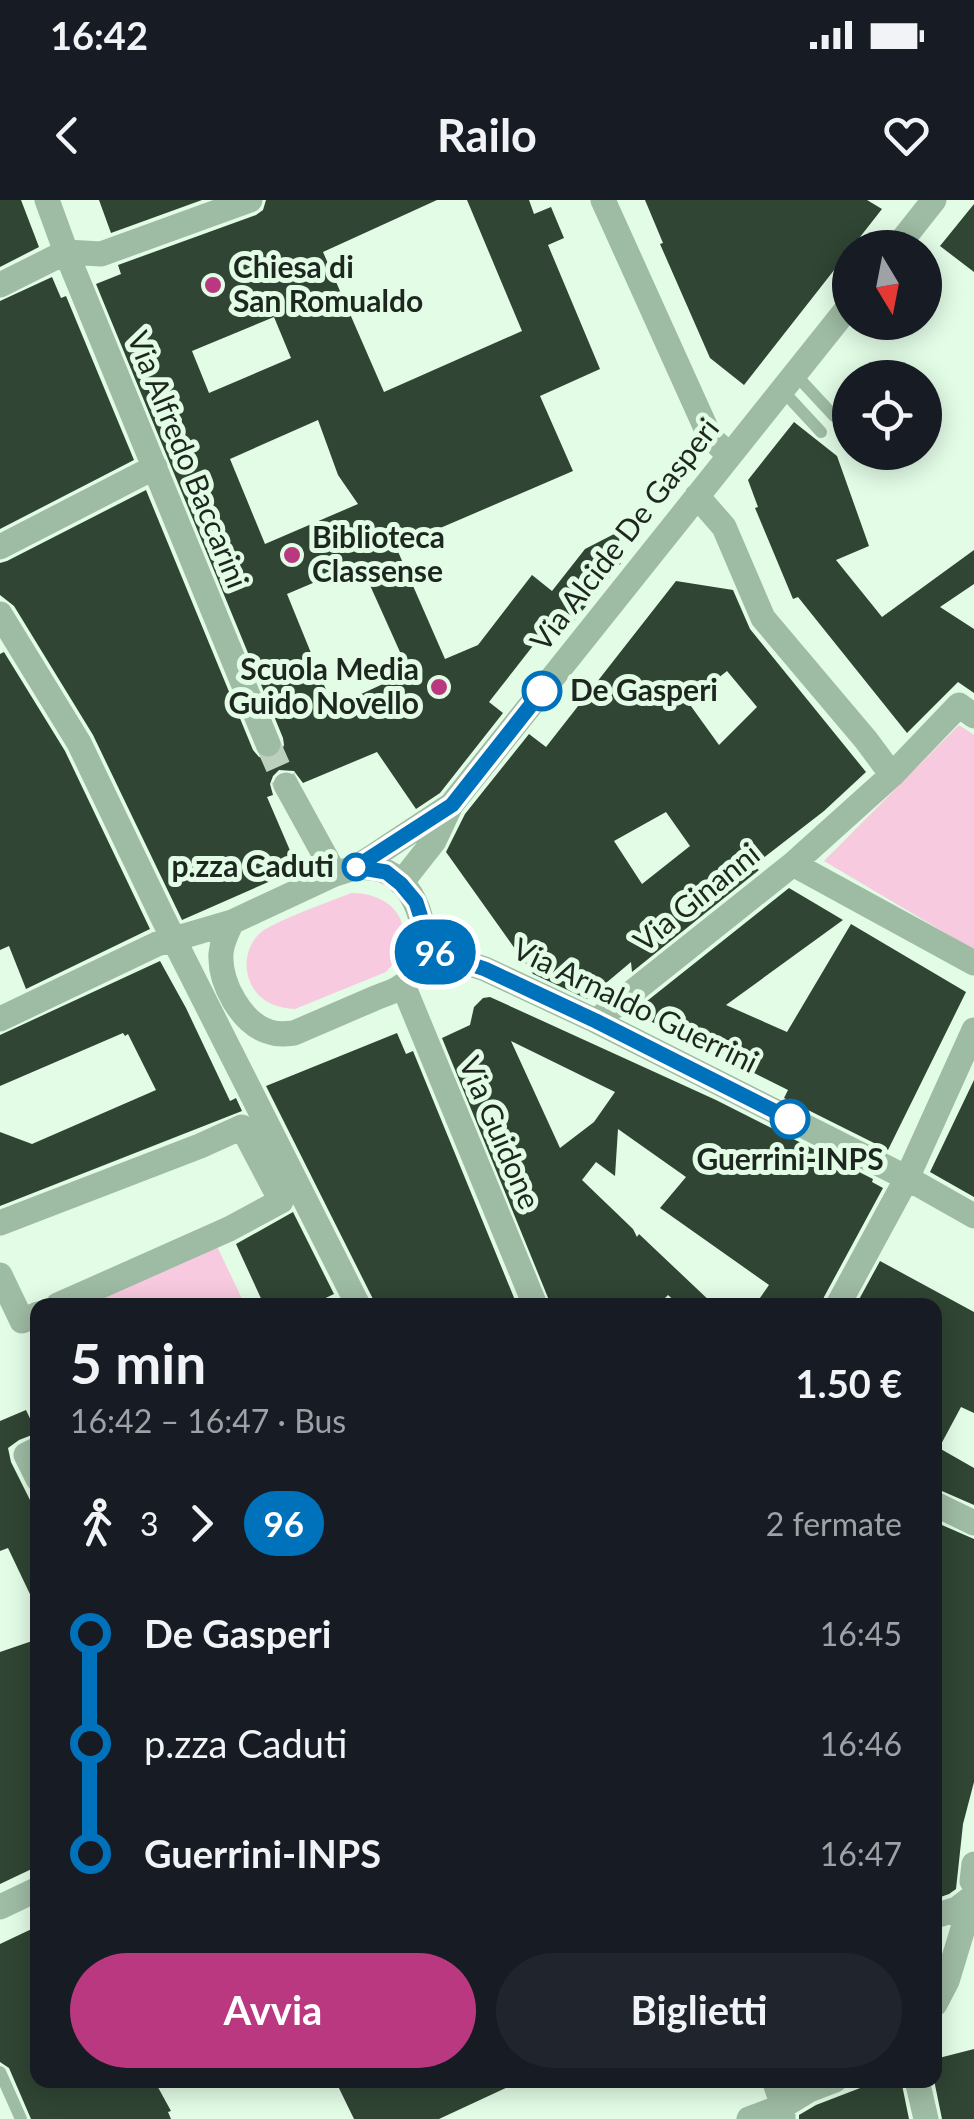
<!DOCTYPE html>
<html lang="it">
<head>
<meta charset="utf-8">
<style>
	:root { --surface:#171b24; --page:#20242c; --text:#f1f3f6; --muted:#9ea1a6; --accent:#ba3880 }
	body { margin:0; font-family:Lato,sans-serif; background:var(--page); color:var(--text); height:100vh; display:flex; flex-direction:column; font-size:38px; white-space:nowrap }
	* { box-sizing:border-box; margin:0 }
	p { font-size:32px; color:var(--muted) }
	.icon { flex:none; width:55px; height:55px; fill:none; stroke:currentColor; stroke-width:2; stroke-linecap:round; stroke-linejoin:round }
	.map { position:relative; flex:1; overflow:hidden }
	.panel { position:absolute; left:30px; top:1098px; width:912px; height:790px; display:flex; flex-direction:column; background:var(--surface); border-radius:20px; box-shadow:0 5px 25px #0003 }
	.panel>* { flex:none }
	.badge { padding:0 20px; border-radius:32px; font-size:35px; line-height:65px }
	.needle { width:65px; rotate:170deg }
	.controls { position:absolute; left:832px; top:30px; display:grid; gap:20px }
	.controls a { display:grid; place-items:center; width:110px; height:110px; border-radius:50%; background:var(--surface); box-shadow:0 5px 25px #0003; font-size:50px }
	.map>.badge { position:absolute; translate:-50% -50%; box-shadow:0 0 0 5px #fff }
	.legs { display:flex; align-items:center; gap:15px; height:110px; padding:0 40px; font-size:32px }
	.legs p { margin-inline-start:auto }
	.headline { display:flex; align-items:center; justify-content:space-between; height:170px; padding:0 40px }
	h1 { font-size:55px; font-weight:700; line-height:75px }
	.primary-button { display:flex; gap:20px; margin-top:auto; padding:20px 40px }
	.primary-button a { flex:1; height:115px; border-radius:60px; background:var(--accent); color:#fff; font-size:40px; font-weight:700; line-height:115px; text-align:center }
	.primary-button a+a { background:var(--page); color:var(--text) }
	ul { padding:0 40px; list-style:none }
	li { display:flex; align-items:center; gap:35px; height:110px; font-size:38px }
	li i { display:grid; place-items:center; width:15px; height:100%; margin:0 12px; background:currentColor }
	li i::after { content:''; width:25px; height:25px; margin:-12px; border:8px solid; border-radius:50%; background:var(--surface) }
	li p { margin-inline-start:auto }
	li:first-child i { background:linear-gradient(#0000 50%,currentColor 0) }
	li:last-child i { background:linear-gradient(currentColor 50%,#0000 0) }
	.status { display:flex; justify-content:space-between; align-items:center; height:70px; padding:0 50px; background:var(--surface); direction:ltr }
	.status svg { height:28px; fill:currentColor }
	header { display:flex; justify-content:space-between; align-items:center; height:130px; padding:0 40px; background:var(--surface); font-size:45px; font-weight:700 }
	.map>svg:first-child { display:block }
	.green { fill:#f8cadf }
	.building { fill:#304534; fill-rule:evenodd }
	.lines { fill:none; stroke-linecap:round; stroke-linejoin:round }
	.street-tunnel { stroke:#bbd1be; stroke-width:25; stroke-dasharray:25 12; stroke-linecap:butt }
	.lane { stroke:#9ebba3; stroke-width:12 }
	.street { stroke:#9ebba3; stroke-width:25 }
	.line-1-casing { stroke:#fff; stroke-width:22 }
	.line-1 { stroke:#0072bc; stroke-width:15 }
	.poi-dot { fill:#ba3880; stroke:#e2fce6; stroke-width:4 }
	.stop-1-dot { fill:#fff; stroke:#0072bc; stroke-width:5 }
	.labels { text-anchor:middle; stroke-width:10; stroke-linejoin:round; paint-order:stroke }
	.poi-label { font-size:30px; font-weight:bold; fill:#1e271f; stroke:#e2fce6; text-anchor:start }
	.street-label { font-size:30px; fill:#1e271f; stroke:#e2fce6 }
	.stop-label { font-size:30px; font-weight:bold; fill:#1e271f; stroke:#e2fce6; text-anchor:start }
</style>
</head>
<body>
<div class="status"><b>16:42</b><svg viewBox="0 0 49 12"><path d="M0 12V9h3v3zM5 12V6h3v6zM10 12V3h3v9zM15 12V0h3v12zM26 1h20v11H26zM47 4h2v5h-2z"/></svg></div>
<header><svg class="icon" aria-label="back" viewBox="0 0 24 24"><path d="M15 5l-7 7 7 7"/></svg>Railo<svg class="icon" aria-label="heart" viewBox="0 0 24 24"><path d="M12 20l-8-8c-3-5 5-10 8-4 3-6 11-1 8 4z"/></svg></header>
<div class="map">
<svg width="974" height="1919" viewBox="0 0 974 1919">
	<rect width="100%" height="100%" fill="#e2fce6"/>
	<path class="green" d="M 959,525 L 974,535 L 974,750 L 824,661 Z
		M 351,693 C 401,693 421,736 386,772 L 295,809 C 276,808 260,802 251,784 C 243,768 246,747 259,734 C 271,722 332,701 351,693 Z
		M 214,1040 L 244,1103 L 240,1105 L 97,1105 L 92,1095 Z"/>
	<path class="building" d="M 0,0 L 21,0 L 39,47 L 0,67 Z
		M 99,0 L 202,0 L 111,33 Z
		M 266,0 L 437,0 L 323,52 L 384,192 L 522,131 L 467,0 L 529,0 L 534,14 L 551,7 L 564,38 L 548,45 L 600,169 L 540,196 L 573,271 L 396,347 L 445,459 L 478,445 L 532,375 L 552,391 L 585,349 L 620,331 L 618,356 L 621,363 L 570,426 L 557,415 L 489,502 L 503,513 L 440,593 L 416,609 L 377,552 L 303,583 L 294,571 L 279,570 L 273,576 L 270,584 L 273,595 L 267,597 L 298,669 L 182,720 L 93,535 L 14,406 L 0,395 L 0,363 L 7,361 L 146,290 L 253,550 L 259,557 L 267,560 L 275,559 L 281,553 L 284,545 L 283,538 L 96,84 L 121,74 L 118,65 L 256,15 L 263,10 ZM 274,117 L 291,158 L 209,193 L 192,151 ZM 318,220 L 338,275 L 358,304 L 265,344 L 230,259 ZM 360,363 L 409,472 L 333,507 L 287,394 Z
		M 645,0 L 867,0 L 882,9 L 744,185 L 710,158 L 660,44 L 663,43 Z
		M 974,4 L 974,72 L 940,46 Z
		M 52,77 L 61,98 L 66,96 L 134,260 L 0,329 L 0,101 Z
		M 794,222 L 837,256 L 869,346 L 836,360 L 882,417 L 974,350 L 974,384 L 940,407 L 974,429 L 974,493 L 958,482 L 907,533 L 798,397 L 793,399 L 755,308 L 758,307 L 748,280 Z
		M 676,381 L 733,390 L 750,429 L 866,572 L 824,611 L 753,666 L 759,670 L 632,772 L 631,762 L 587,799 L 533,774 L 446,652 L 465,614 L 529,534 L 546,547 ZM 727,471 L 757,507 L 719,545 L 688,502 ZM 666,612 L 690,646 L 642,684 L 614,641 Z
		M 4,452 L 65,551 L 150,729 L 26,789 L 9,746 L 0,750 L 0,454 Z
		M 789,688 L 843,720 L 726,805 L 787,832 L 851,724 L 966,792 L 888,950 L 784,898 L 788,890 L 638,815 L 637,809 Z
		M 160,761 L 186,808 L 230,901 L 236,898 L 242,911 L 0,1006 L 0,932 L 32,944 L 156,890 L 128,834 L 125,836 L 123,833 L 0,886 L 0,835 Z
		M 490,797 L 716,900 L 873,979 L 872,982 L 883,988 L 824,1097 L 822,1105 L 755,1105 L 769,1085 L 660,1008 L 686,977 L 618,929 L 615,976 L 596,962 L 582,980 L 633,1029 L 637,1037 L 639,1034 L 714,1105 L 679,1105 L 668,1095 L 658,1105 L 551,1105 L 442,838 L 470,825 L 474,807 L 483,798 ZM 511,841 L 615,892 L 594,922 L 560,948 Z
		M 397,833 L 406,854 L 413,851 L 517,1105 L 376,1105 L 266,886 Z
		M 974,880 L 974,997 L 930,972 Z
		M 293,1012 L 334,1094 L 311,1105 L 264,1105 L 236,1044 Z
		M 880,1061 L 974,1112 L 974,1213 L 961,1207 L 939,1248 L 974,1268 L 974,1305 L 935,1288 L 935,1105 L 856,1105 Z
		M 26,1210 L 37,1233 L 19,1240 L 8,1248 L 11,1262 L 38,1316 L 38,1411 L 8,1348 L 0,1351 L 0,1221 Z
		M 935,1322 L 974,1339 L 974,1582 L 963,1624 L 956,1689 L 949,1694 L 935,1699 Z
		M 38,1439 L 38,1666 L 0,1684 L 0,1452 Z
		M 38,1726 L 38,1880 L 154,1880 L 171,1911 L 168,1912 L 171,1919 L 31,1919 L 9,1868 L 0,1862 L 0,1744 Z
		M 974,1849 L 974,1919 L 942,1919 L 934,1880 L 935,1859 Z
		M 335,1880 L 523,1880 L 439,1919 L 354,1919 Z
		M 881,1880 L 901,1880 L 909,1919 L 799,1919 L 799,1915 L 816,1905 Z"/>
	<g class="lines">
		<path class="street-tunnel" d="M 268,544 L 286,585"/>
		<path class="lane" d="M 795,174 L 834,216
			M 782,190 L 821,232
			M 0,1872 L 21,1919"/>
		<path class="street" d="M 47,0 L 66,52 L 268,544
			M 603,0 L 710,237 L 729,255
			M 896,48 L 934,0
			M 66,52 L 101,54 L 250,0
			M 0,85 L 66,52
			M 697,296 L 724,327 L 763,418 L 866,540 L 892,575
			M 0,347 L 155,267
			M 0,414 L 79,543 L 163,718 L 358,1105
			M 974,516 L 959,505 L 892,575 L 793,664 L 974,763
			M 286,585 L 335,674
			M 357,667 C 366,668 379,668 387,672 C 425,690 438,761 402,786 C 394,792 382,795 373,799 C 347,810 320,822 294,833 C 286,834 278,835 270,832 C 241,824 219,782 221,753 C 222,742 227,732 232,722 L 335,674 Z
			M 357,667 L 451,605
			M 401,683 L 434,641 L 451,605 L 850,105
			M 422,748 L 485,769 L 596,821 L 907,978 L 974,1016
			M 403,785 L 535,1105
			M 0,819 L 157,744 L 232,722
			M 596,821 L 793,664
			M 0,1023 L 200,946 L 242,927 L 281,1001 L 229,1029 L 58,1105
			M 0,1075 L 22,1121 L 38,1114
			M 838,1105 L 907,978 L 974,830
			M 38,1249 L 26,1255 L 38,1279
			M 935,1304 L 974,1323
			M 974,1664 L 972,1681 L 974,1683
			M 0,1707 L 38,1689
			M 935,1716 L 957,1709 L 974,1696
			M 935,1804 L 947,1781 L 972,1699
			M 917,1880 L 926,1919
			M 749,1919 L 783,1906 L 774,1880
			M 783,1919 L 783,1906 L 809,1890 L 835,1880"/>
	</g>
	<g class="lines">
		<g class="line-1-casing">
			<path id="line-1" d="M 542,491 L 452,605 L 356,667 L 386,672 L 401,684 L 416,702 L 423,724 L 422,748 L 485,769 L 596,821 L 790,919"/>
		</g>
		<use href="#line-1" class="line-1"/>
	</g>
	<g class="poi-dot">
		<circle cx="213" cy="85" r="10"/>
		<circle cx="292" cy="355" r="10"/>
		<circle cx="439" cy="487" r="10"/>
	</g>
	<g class="stop-1-dot">
		<circle cx="542" cy="491" r="18"/>
		<circle cx="356" cy="667" r="12"/>
		<circle cx="790" cy="919" r="18"/>
	</g>
	<g class="labels">
		<g class="poi-label">
			<text x="233" y="78">Chiesa di<tspan x="233" dy="34">San Romualdo</tspan></text>
			<text x="312" y="348">Biblioteca<tspan x="312" dy="34">Classense</tspan></text>
			<text x="419" y="480" text-anchor="end">Scuola Media<tspan x="419" dy="34">Guido Novello</tspan></text>
		</g>
		<g class="street-label">
			<text transform="translate(187 260) rotate(68)" y="10">Via Alfredo Baccarini</text>
			<text transform="translate(625 335) rotate(-52)" y="10">Via Alcide De Gasperi</text>
			<text transform="translate(697 698) rotate(-39)" y="10">Via Ginanni</text>
			<text transform="translate(635 806) rotate(26)" y="10">Via Arnaldo Guerrini</text>
			<text transform="translate(499 933) rotate(67)" y="10">Via Guidone</text>
		</g>
		<g class="stop-label">
			<text x="570" y="501">De Gasperi</text>
			<text x="334" y="677" text-anchor="end">p.zza Caduti</text>
			<text x="790" y="970" text-anchor="middle">Guerrini-INPS</text>
		</g>
	</g>
</svg>
<div class="controls">
<a><svg class="needle" viewBox="-14 -14 28 28"><path d="M0-13l5 13h-10z" fill="#e53935"/><path d="M0 13l5-13h-10z" fill="#9ea1a6"/></svg></a>
<a><svg class="icon" aria-label="locate" viewBox="0 0 24 24"><circle cx="12" cy="12" r="6"/><path d="M12 2v4M12 18v4M2 12h4M18 12h4"/></svg></a>
</div>
<b class="badge" style="left:435px;top:752px;background:#0072bc;color:#fff">96</b>
<section class="panel">
<div class="headline"><div><h1>5 min</h1><p>16:42 – 16:47 · Bus</p></div><b>1.50 €</b></div>
<div class="legs"><svg class="icon" aria-label="walk" viewBox="0 0 24 24"><circle cx="13" cy="4" r="2"/><path d="M13 8l-2 6 4 7M11 14l-3 7M7 12l3-4h3l4 4"/></svg>3<svg class="icon" aria-label="forward" viewBox="0 0 24 24"><path d="M9 5l7 7-7 7"/></svg><b class="badge" style="background:#0072bc;color:#fff">96</b><p>2 fermate</p></div>
<ul>
<li><i style="color:#0072bc"></i><b>De Gasperi</b><p>16:45</p></li>
<li><i style="color:#0072bc"></i><span>p.zza Caduti</span><p>16:46</p></li>
<li><i style="color:#0072bc"></i><b>Guerrini-INPS</b><p>16:47</p></li>
</ul>
<div class="primary-button"><a>Avvia</a><a>Biglietti</a></div>
</section>
</div>
</body>
</html>
